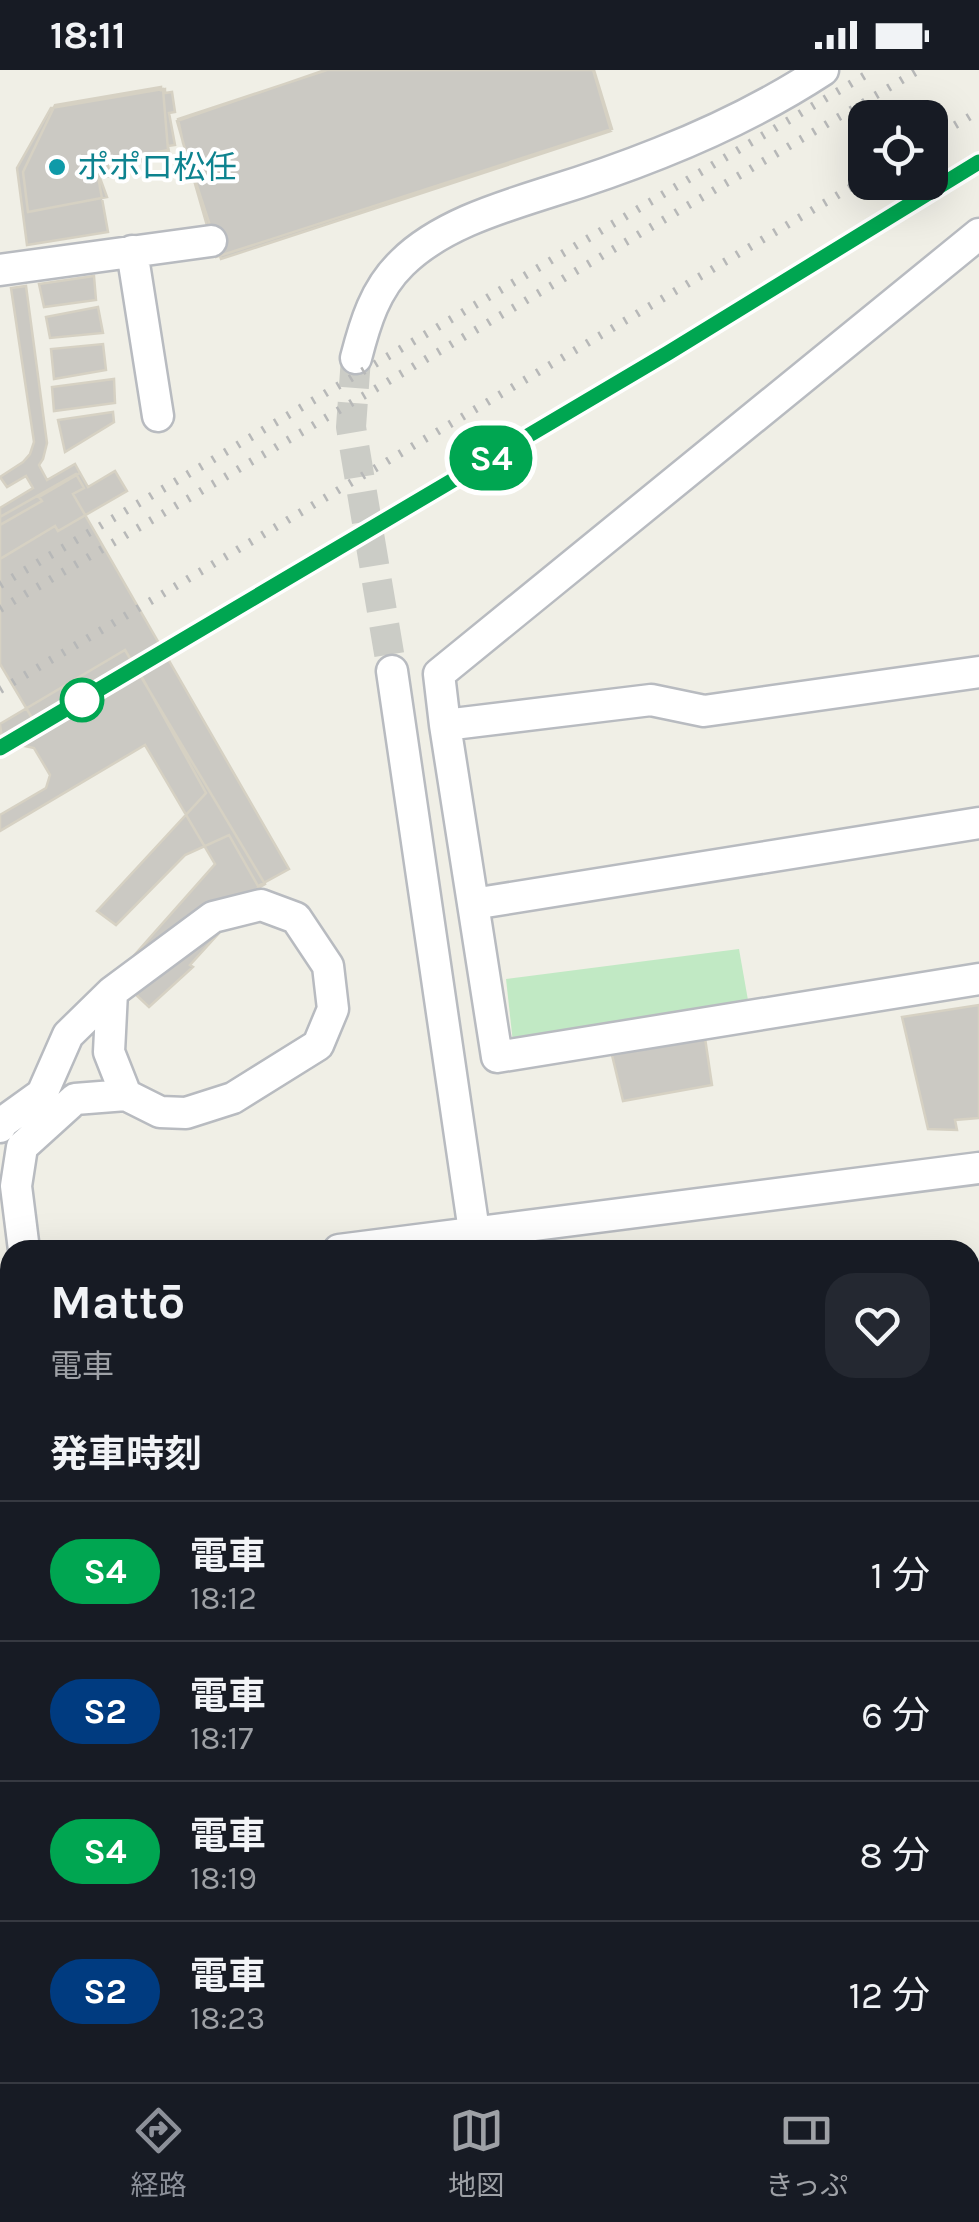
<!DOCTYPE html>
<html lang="ja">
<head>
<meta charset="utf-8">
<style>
	:root { --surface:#171b24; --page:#242831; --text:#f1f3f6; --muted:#9ea1a6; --line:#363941; --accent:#8c9099 }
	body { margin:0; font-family:Karla,"Noto Sans JP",sans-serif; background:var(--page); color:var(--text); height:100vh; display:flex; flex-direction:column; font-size:38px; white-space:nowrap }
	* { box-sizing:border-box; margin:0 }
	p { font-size:32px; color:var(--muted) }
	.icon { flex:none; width:55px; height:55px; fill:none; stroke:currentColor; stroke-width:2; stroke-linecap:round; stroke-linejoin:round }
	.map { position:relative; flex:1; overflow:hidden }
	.sheet { position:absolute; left:0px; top:1170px; width:980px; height:842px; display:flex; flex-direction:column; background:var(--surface); border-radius:30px 30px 0 0; box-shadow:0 10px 40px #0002 }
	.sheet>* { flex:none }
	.badge { padding:0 20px; border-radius:32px; font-size:35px; line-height:65px }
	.tools { position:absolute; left:848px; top:30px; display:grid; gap:20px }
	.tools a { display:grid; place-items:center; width:100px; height:100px; border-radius:20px; background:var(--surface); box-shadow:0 10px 40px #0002; font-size:50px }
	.map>.badge { position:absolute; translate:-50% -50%; box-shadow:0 0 0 5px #fff }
	h2 { padding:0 50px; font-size:38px; line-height:90px }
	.round { display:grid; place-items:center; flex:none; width:105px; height:105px; border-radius:30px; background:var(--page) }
	.head { display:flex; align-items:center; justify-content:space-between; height:170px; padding:0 50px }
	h1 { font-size:48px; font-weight:700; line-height:75px }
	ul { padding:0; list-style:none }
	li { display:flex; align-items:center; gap:30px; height:140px; padding:0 50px; border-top:2px solid var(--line) }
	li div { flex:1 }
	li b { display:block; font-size:38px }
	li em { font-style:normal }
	li .badge { min-width:110px; font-weight:700; text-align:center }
	.status { display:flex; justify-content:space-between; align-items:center; height:70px; padding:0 50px; background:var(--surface); direction:ltr }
	.status svg { height:28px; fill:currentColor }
	.tab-bar { display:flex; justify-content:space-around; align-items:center; height:140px; border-top:2px solid var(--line); background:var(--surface); font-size:28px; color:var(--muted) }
	.tab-bar a { display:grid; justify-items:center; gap:5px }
	.tab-bar .selected { color:var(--accent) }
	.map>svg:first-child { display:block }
	.green { fill:#c1e9c4 }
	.building { fill:#cbc9c3; stroke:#d6d1c3; stroke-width:2.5 }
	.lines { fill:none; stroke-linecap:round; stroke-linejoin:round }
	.minor-tunnel { stroke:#cbccc6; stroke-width:30; stroke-dasharray:30 15; stroke-linecap:butt }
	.minor-casing { stroke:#b8bbc0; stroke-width:35 }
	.minor { stroke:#fff; stroke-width:30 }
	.rail { stroke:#b7b8b8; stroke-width:8; stroke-dasharray:2.5 12; stroke-linecap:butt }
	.line-casing { stroke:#fff; stroke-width:22 }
	.line { stroke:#00a651; stroke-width:15 }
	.culture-dot { fill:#0f9aa8; stroke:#fff; stroke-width:4 }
	.stop-dot { fill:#fff; stroke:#00a651; stroke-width:5 }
	.labels { text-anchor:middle; stroke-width:8; stroke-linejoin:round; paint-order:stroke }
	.culture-label { font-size:32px; fill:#0d838f; stroke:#fff; text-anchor:start }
</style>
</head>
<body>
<div class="status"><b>18:11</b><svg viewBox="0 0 49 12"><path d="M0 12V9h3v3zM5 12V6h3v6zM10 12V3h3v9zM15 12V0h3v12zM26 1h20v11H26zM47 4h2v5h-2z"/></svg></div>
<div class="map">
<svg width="979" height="2012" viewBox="0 0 979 2012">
	<rect width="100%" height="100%" fill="#f0efe6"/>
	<path class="green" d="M 739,879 L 749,936 L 513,973 L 506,909 Z"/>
	<path class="building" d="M 325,0 L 594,0 L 612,59 L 216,187 L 177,51 Z
		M 327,0 L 593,0 L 611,61 L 221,189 L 183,73 L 178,49 Z
		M 161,17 L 161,20 L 165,19 L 165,23 L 172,22 L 175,42 L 169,43 L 175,75 L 168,76 L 169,82 L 155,85 L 156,90 L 135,92 L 135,87 L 107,90 L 110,106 L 100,108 L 107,127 L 28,142 L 23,102 L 55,35 Z
		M 163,19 L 168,80 L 96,95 L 108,162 L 27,175 L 17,98 L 51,38 Z
		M 94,206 L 96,230 L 44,237 L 39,214 Z
		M 26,216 L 47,373 L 43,389 L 39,395 L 47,410 L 75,394 L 80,403 L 39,427 L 42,431 L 0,455 L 0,438 L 33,418 L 26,406 L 7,417 L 0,407 L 23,392 L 30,384 L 34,372 L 11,218 Z
		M 98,237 L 103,263 L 50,268 L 46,247 Z
		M 103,274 L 106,300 L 54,309 L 51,279 Z
		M 114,309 L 115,333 L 54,341 L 52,317 Z
		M 113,342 L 114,352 L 65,382 L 58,350 Z
		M 115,401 L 127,421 L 58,461 L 55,456 L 0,489 L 0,455 L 42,431 L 39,427 L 80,403 L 88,417 Z
		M 76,404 L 84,418 L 73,424 L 289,799 L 258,816 L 229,765 L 185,785 L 116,855 L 97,841 L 206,723 L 139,602 L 38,658 L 0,594 L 0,447 Z
		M 125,580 L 265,814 L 233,833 L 241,839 L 190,895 L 193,897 L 149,937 L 116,906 L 215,794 L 145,675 L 0,761 L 0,745 L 46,718 L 50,705 L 34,678 L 20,675 L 0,687 L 0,671 L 2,669 L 0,654 Z
		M 979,935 L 979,1048 L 955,1050 L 957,1060 L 928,1059 L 902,947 Z
		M 705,968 L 712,1015 L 623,1031 L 612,985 Z
		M 979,1200 L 979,1277 L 970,1279 L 970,1202 Z
		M 0,1765 L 10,1765 L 10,1801 L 0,1803 Z"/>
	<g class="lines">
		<path class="minor-tunnel" d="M 356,288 L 351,357 L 392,601"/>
		<g class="minor-casing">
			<path id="minor" d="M 979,164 L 439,604 L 445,655 L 651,630 L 704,641 L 979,602
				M 132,181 L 158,346
				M 0,200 L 211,171
				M 356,288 C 365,253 375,219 402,193 C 440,155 502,137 552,121 C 588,110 625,97 660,83 C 718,60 771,34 823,0
				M 392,601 L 474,1161
				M 445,655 L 497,987 L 979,909
				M 473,834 L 979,753
				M 112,922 L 109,982 L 126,1025
				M 0,1057 L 3,1052 L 42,1024 L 68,965 L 112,922 L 213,847 L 261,835 L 296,848 L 328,896 L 333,939 L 318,975 L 233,1028 L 186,1043 L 160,1042 L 126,1025 L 75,1029 L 22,1077 L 16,1116 L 24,1180
				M 339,1180 L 979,1098
				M 0,1223 L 10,1233
				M 0,1437 L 10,1435
				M 970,1461 L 979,1459
				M 0,1539 L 10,1538
				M 970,1617 L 979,1616
				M 970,1915 L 979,1916
				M 130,2002 L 131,2012
				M 391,2002 L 392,2012
				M 798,2002 L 799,2012"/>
		</g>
		<use href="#minor" class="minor"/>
		<path class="rail" d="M 930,70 L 979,41
			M 0,515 L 874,0
			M 0,539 L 919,0
			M 0,620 L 865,109
			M 0,678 L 669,283 L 979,92"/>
	</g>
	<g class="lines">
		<g class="line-casing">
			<path id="line" d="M 0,678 L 668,283 L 979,92"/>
		</g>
		<use href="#line" class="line"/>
	</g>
	<circle class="culture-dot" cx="57" cy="97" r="10"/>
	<circle class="stop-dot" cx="82" cy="630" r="20"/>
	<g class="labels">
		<g class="culture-label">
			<text x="77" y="108">ポポロ松任</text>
		</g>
	</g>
</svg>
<div class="tools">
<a><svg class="icon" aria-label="locate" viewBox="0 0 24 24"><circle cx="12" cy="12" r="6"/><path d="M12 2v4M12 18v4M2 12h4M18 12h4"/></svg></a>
</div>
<b class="badge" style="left:491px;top:388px;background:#00a651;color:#fff">S4</b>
<section class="sheet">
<div class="head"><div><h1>Mattō</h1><p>電車</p></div><a class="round"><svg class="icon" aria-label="heart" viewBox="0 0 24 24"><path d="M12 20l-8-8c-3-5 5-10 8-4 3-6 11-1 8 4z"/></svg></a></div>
<h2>発車時刻</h2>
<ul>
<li><span class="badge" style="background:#00a651;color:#fff">S4</span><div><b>電車</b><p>18:12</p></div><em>1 分</em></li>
<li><span class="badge" style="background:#003b80;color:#fff">S2</span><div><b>電車</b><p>18:17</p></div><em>6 分</em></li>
<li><span class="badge" style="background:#00a651;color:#fff">S4</span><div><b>電車</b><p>18:19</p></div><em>8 分</em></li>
<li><span class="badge" style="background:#003b80;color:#fff">S2</span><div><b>電車</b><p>18:23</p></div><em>12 分</em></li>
</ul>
</section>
</div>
<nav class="tab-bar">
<a class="selected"><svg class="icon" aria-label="directions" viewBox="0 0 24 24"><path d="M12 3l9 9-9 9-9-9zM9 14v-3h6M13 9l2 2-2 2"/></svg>経路</a>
<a><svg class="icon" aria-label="map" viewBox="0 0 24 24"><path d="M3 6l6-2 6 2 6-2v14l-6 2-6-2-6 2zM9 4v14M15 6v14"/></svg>地図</a>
<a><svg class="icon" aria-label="tickets" viewBox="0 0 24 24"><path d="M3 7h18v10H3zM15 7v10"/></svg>きっぷ</a>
</nav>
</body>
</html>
